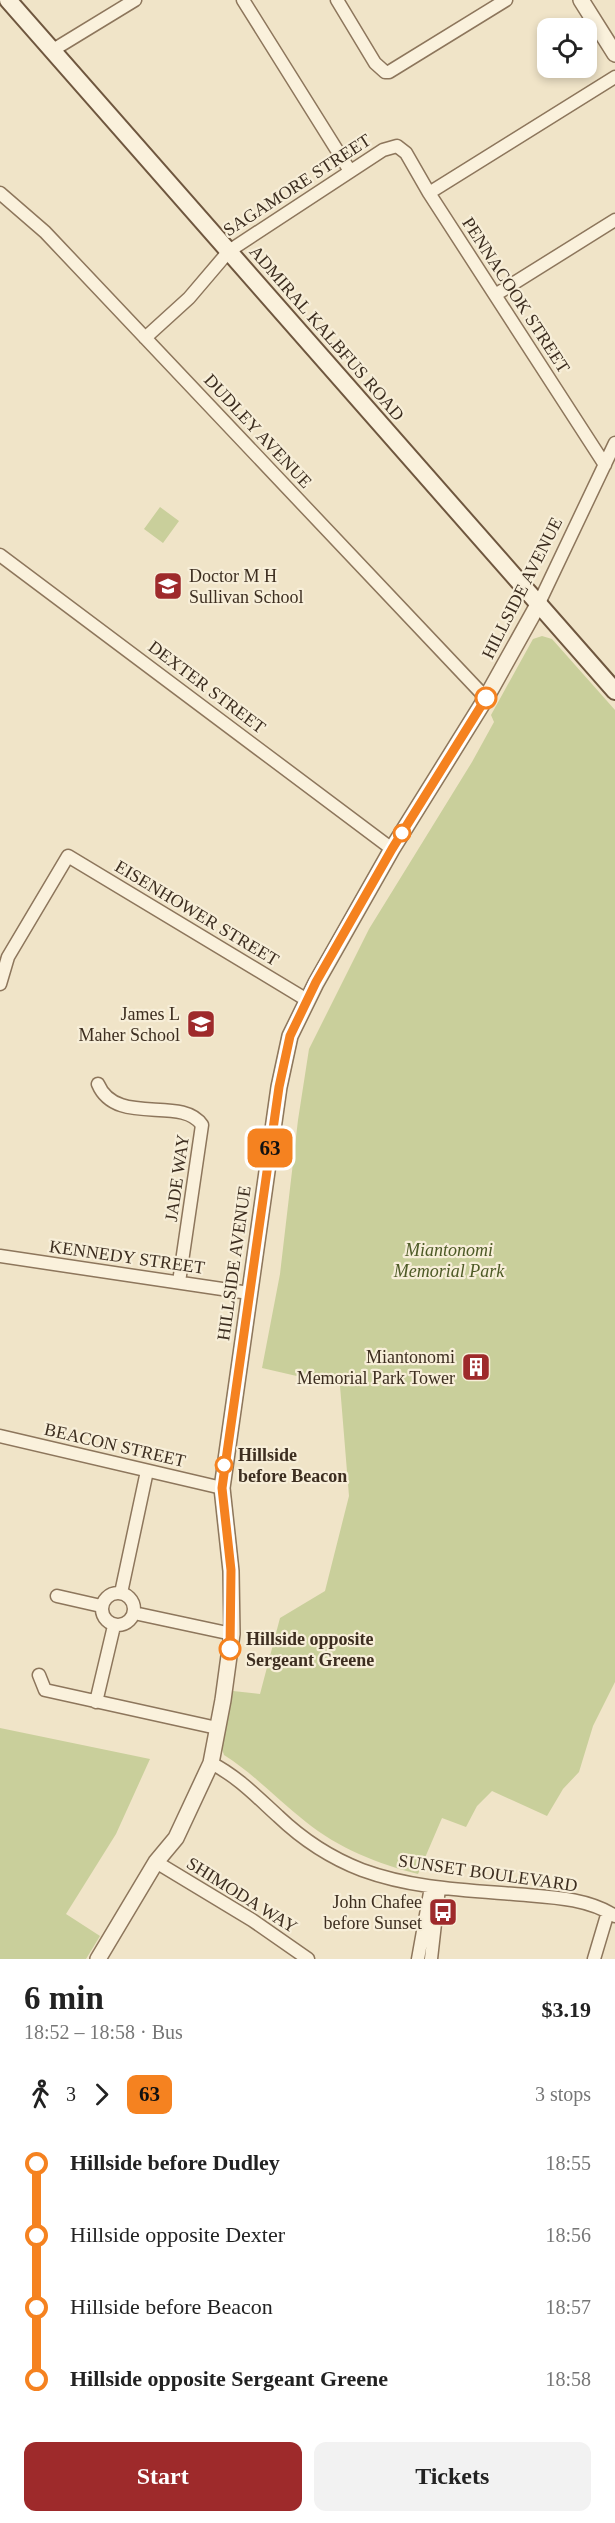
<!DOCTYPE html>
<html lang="en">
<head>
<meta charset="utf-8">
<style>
	:root { --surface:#fff; --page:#f2f2f2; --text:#222; --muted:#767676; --accent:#9e2a2b }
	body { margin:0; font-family:"Times New Roman",serif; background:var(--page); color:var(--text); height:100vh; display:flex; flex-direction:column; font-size:22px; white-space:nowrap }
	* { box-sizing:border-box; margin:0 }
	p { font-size:20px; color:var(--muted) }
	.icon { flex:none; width:33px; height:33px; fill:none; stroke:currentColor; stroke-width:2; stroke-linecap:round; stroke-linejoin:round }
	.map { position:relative; height:1959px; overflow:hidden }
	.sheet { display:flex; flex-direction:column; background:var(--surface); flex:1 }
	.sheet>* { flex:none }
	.badge { padding:0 12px; border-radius:9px; font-size:21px; line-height:39px }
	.buttons { position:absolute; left:537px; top:18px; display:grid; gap:12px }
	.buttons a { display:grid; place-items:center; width:60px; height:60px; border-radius:12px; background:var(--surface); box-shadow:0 3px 9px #0003; font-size:30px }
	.map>.badge { position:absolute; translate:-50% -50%; box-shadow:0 0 0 3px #fff }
	.legs { display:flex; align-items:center; gap:9px; height:66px; padding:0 24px; font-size:20px }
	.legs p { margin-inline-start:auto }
	.head { display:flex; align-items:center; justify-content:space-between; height:102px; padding:0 24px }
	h1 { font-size:33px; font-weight:800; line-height:45px }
	.action { display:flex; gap:12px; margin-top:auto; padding:12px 24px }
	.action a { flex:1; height:69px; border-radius:12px; background:var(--accent); color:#fff; font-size:24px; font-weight:800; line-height:69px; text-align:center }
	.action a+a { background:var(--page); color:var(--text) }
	ul { padding:0 24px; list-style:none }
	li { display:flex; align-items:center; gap:21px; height:72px; font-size:22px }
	li i { display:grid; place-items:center; width:9px; height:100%; margin:0 8px; background:currentColor }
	li i::after { content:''; width:15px; height:15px; margin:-8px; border:4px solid; border-radius:50%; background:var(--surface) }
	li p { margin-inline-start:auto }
	li:first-child i { background:linear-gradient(#0000 50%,currentColor 0) }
	li:last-child i { background:linear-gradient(currentColor 50%,#0000 0) }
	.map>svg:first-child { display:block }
	.green { fill:#c9cf9b }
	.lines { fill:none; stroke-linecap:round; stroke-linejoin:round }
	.minor-casing { stroke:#8d765c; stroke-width:15 }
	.tertiary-casing { stroke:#8d765c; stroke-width:18 }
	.secondary-casing { stroke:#6f573f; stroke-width:20 }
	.minor { stroke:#faf1dc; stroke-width:12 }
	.tertiary { stroke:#faf1dc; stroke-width:15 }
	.secondary { stroke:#faf1dc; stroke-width:16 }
	.line-1-casing { stroke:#fff; stroke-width:14 }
	.line-1 { stroke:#f58220; stroke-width:9 }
	.stop-1-dot { fill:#fff; stroke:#f58220; stroke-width:3 }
	.labels { text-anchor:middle; stroke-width:4.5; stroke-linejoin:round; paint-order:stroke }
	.street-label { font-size:18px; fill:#3d2e20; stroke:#f7eed8 }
	.poi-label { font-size:18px; fill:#3d2e20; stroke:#f7eed8; text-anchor:end }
	.park-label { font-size:18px; font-style:italic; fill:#4d5a26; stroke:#f7eed8 }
	.stop-label { font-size:18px; font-weight:bold; fill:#3d2e20; stroke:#f7eed8; text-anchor:start }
</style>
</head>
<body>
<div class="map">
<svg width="615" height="1959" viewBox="0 0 615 1959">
	<rect width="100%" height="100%" fill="#f0e4c8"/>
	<path class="green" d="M 160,507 L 179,521 L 163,543 L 144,529 Z
		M 542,636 L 552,639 L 615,710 L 615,1682 L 593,1726 L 579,1772 L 563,1789 L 547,1816 L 492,1791 L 477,1806 L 466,1827 L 442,1818 L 418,1874 C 378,1864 338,1848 306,1822 C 278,1800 254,1774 224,1755 L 221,1746 L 232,1693 L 233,1691 L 260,1694 L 280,1618 L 325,1591 L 349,1496 L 340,1386 L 262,1368 L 280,1274 L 298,1120 L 309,1049 L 369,929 L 472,762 L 494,722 L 491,715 L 533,639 Z
		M 0,1728 L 150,1759 L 116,1834 L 66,1914 L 100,1936 L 86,1959 L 0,1959 Z"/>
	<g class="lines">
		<g class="minor-casing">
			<path id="minor" d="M 243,0 L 350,171
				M 337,0 L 375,63 L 385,72 L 389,72 L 506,0
				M 53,50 L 135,0
				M 0,193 L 45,232 L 486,698
				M 429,193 L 615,77
				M 495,295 L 615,220
				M 145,338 L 189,298 L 229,251 L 383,150 L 397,146 L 406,153 L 429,193 L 605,465
				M 0,555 L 392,849
				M 539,603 L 615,443
				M 0,984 L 8,957 L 68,856 L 307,1000
				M 98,1084 C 116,1127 182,1095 202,1125 L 179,1282
				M 0,1256 L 249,1293
				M 0,1436 L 222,1488
				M102 1609a16 16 0 1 1 32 0a16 16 0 1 1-32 0Z
				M 121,1593 L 147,1471
				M 57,1596 L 101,1606
				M 134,1613 L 232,1634
				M 39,1675 L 45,1690 L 217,1728
				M 96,1702 L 114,1626
				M 211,1763 C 237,1776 257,1797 278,1816 C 302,1839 331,1858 362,1870 C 411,1888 462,1890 514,1894 C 547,1897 586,1897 615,1916
				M 156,1862 L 252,1920 L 308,1959
				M 418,1959 L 431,1887
				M 431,1959 L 439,1888
				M 594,1959 L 608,1912"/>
		</g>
		<g class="tertiary-casing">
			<path id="tertiary" d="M 581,0 L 615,54
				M 98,1959 L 156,1862 L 176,1838 L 211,1763 L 223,1700 L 232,1634 L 231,1571 L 222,1488 L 279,1087 L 290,1036 L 316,983 L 392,849 L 486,698 L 539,603"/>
		</g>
		<g class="secondary-casing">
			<path id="secondary" d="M 8,0 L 615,691"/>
		</g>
		<use href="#minor" class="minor"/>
		<use href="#tertiary" class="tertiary"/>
		<use href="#secondary" class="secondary"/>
	</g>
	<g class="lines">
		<g class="line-1-casing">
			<path id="line-1" d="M 230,1649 L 231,1570 L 222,1488 L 279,1087 L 290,1036 L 316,982 L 392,849 L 486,698"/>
		</g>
		<use href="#line-1" class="line-1"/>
	</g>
	<defs>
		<g id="school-square" transform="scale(1.5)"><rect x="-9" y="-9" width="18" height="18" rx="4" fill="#9e2a2b" stroke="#f7eed8"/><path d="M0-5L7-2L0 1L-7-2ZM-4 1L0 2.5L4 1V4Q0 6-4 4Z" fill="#fff"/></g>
		<g id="building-square" transform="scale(1.5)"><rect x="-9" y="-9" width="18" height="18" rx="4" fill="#9e2a2b" stroke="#f7eed8"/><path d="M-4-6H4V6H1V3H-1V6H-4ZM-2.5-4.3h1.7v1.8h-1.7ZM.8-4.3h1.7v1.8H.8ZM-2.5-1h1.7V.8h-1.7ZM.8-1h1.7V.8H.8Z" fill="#fff"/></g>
		<g id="bus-square" transform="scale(1.5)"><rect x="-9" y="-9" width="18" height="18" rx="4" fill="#9e2a2b" stroke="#f7eed8"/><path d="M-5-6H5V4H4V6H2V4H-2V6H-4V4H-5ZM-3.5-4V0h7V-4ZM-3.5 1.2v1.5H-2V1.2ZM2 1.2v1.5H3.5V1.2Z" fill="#fff"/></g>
	</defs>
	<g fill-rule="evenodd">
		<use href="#school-square" x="168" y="586"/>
		<use href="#school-square" x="201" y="1024"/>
		<use href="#building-square" x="476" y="1367"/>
		<use href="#bus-square" x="443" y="1912"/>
	</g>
	<g class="stop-1-dot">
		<circle cx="486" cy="698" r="10"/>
		<circle cx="402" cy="833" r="8"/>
		<circle cx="224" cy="1465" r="8"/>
		<circle cx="230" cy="1649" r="10"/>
	</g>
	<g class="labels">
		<g class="street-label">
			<text transform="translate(297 185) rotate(-33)" y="6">SAGAMORE STREET</text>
			<text transform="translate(516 295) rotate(57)" y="6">PENNACOOK STREET</text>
			<text transform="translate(327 333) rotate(49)" y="6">ADMIRAL KALBFUS ROAD</text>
			<text transform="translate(258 431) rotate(47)" y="6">DUDLEY AVENUE</text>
			<text transform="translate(522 588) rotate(-63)" y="6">HILLSIDE AVENUE</text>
			<text transform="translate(207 687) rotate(37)" y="6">DEXTER STREET</text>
			<text transform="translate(197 913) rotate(31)" y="6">EISENHOWER STREET</text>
			<text transform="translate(177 1178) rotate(-82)" y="6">JADE WAY</text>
			<text transform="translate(127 1257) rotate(8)" y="6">KENNEDY STREET</text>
			<text transform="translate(234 1263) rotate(-82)" y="6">HILLSIDE AVENUE</text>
			<text transform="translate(115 1445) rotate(13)" y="6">BEACON STREET</text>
			<text transform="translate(488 1873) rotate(8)" y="6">SUNSET BOULEVARD</text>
			<text transform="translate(242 1895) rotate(32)" y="6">SHIMODA WAY</text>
		</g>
		<g class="poi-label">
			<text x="189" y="582" text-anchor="start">Doctor M H<tspan x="189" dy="21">Sullivan School</tspan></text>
			<text x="180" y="1020">James L<tspan x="180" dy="21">Maher School</tspan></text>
			<text x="455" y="1363">Miantonomi<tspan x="455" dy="21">Memorial Park Tower</tspan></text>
			<text x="422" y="1908">John Chafee<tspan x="422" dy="21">before Sunset</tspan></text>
		</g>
		<g class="park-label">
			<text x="449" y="1256">Miantonomi<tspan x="449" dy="21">Memorial Park</tspan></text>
		</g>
		<g class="stop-label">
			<text x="238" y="1461">Hillside<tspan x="238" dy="21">before Beacon</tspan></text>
			<text x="246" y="1645">Hillside opposite<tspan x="246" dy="21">Sergeant Greene</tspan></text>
		</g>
	</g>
</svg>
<div class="buttons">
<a><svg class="icon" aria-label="locate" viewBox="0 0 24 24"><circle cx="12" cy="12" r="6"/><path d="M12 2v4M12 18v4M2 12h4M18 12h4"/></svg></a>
</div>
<b class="badge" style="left:270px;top:1148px;background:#f58220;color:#111">63</b>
</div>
<section class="sheet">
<div class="head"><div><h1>6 min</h1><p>18:52 – 18:58 · Bus</p></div><b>$3.19</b></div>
<div class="legs"><svg class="icon" aria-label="walk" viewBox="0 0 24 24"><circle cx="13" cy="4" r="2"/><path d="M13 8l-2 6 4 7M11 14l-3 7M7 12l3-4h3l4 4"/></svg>3<svg class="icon" aria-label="forward" viewBox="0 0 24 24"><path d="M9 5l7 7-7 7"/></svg><b class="badge" style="background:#f58220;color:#111">63</b><p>3 stops</p></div>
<ul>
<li><i style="color:#f58220"></i><b>Hillside before Dudley</b><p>18:55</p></li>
<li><i style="color:#f58220"></i><span>Hillside opposite Dexter</span><p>18:56</p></li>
<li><i style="color:#f58220"></i><span>Hillside before Beacon</span><p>18:57</p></li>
<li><i style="color:#f58220"></i><b>Hillside opposite Sergeant Greene</b><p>18:58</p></li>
</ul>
<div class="action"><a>Start</a><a>Tickets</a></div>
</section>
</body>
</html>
